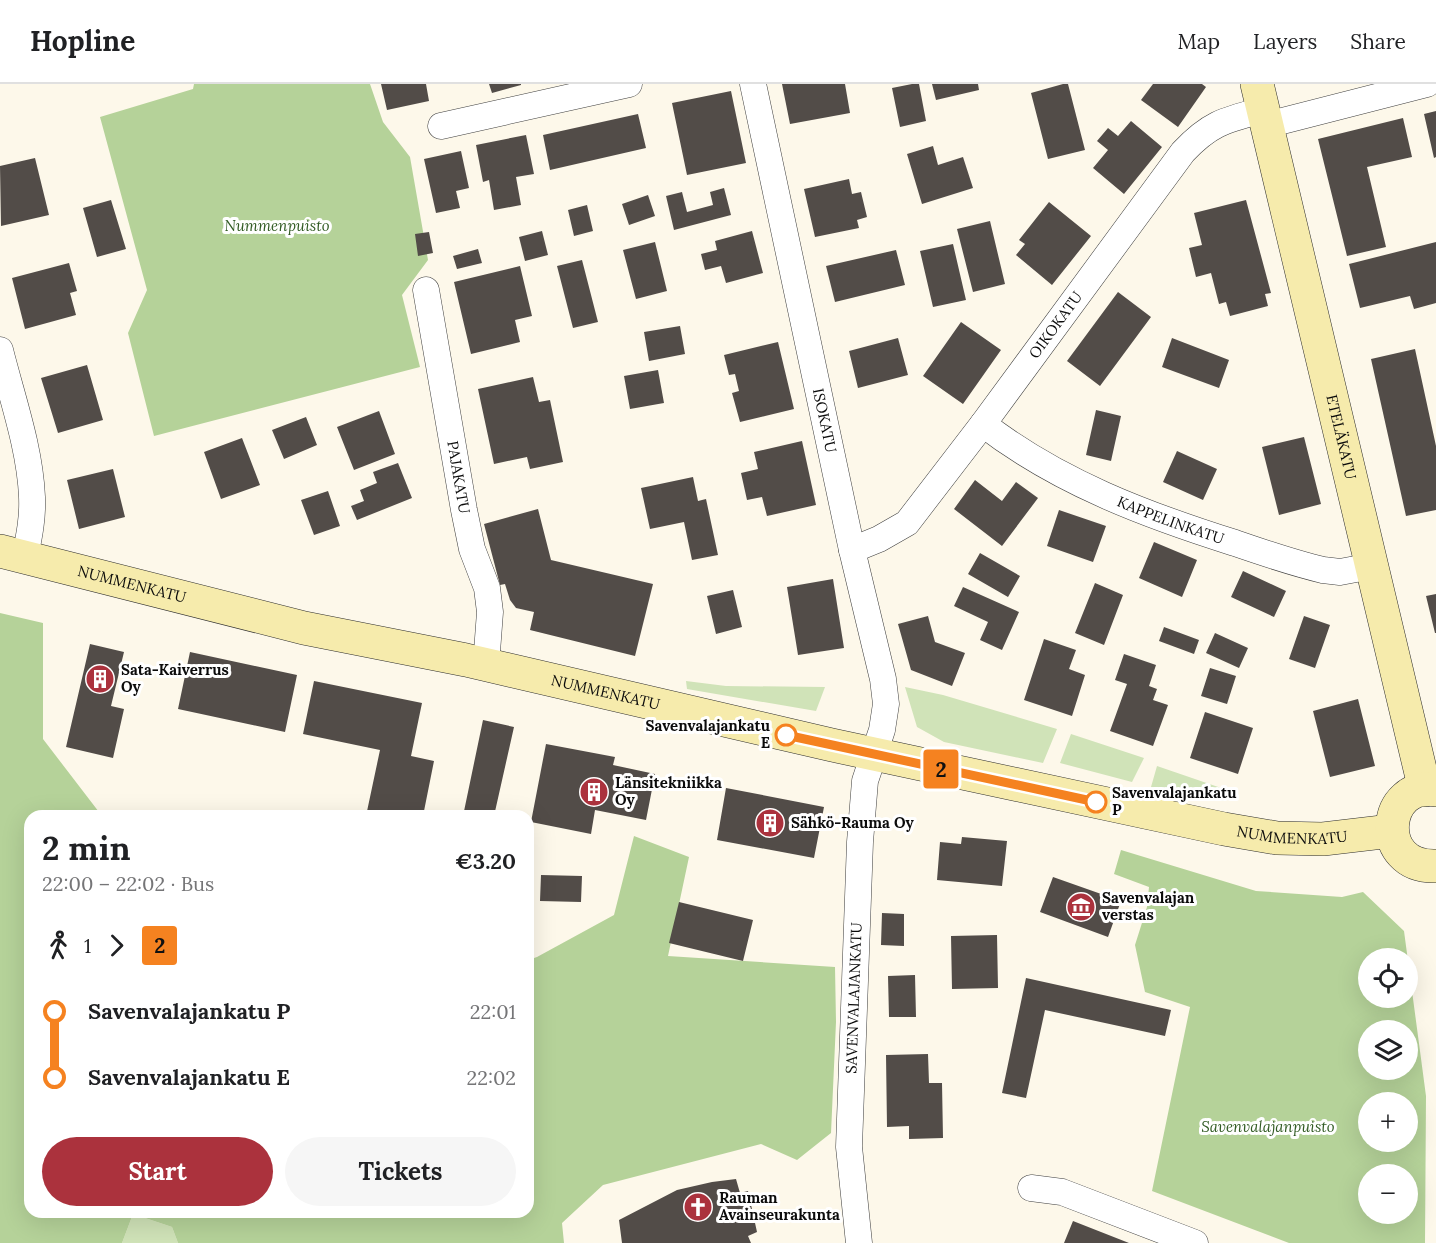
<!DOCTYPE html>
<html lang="en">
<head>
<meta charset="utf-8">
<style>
	:root { --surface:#fff; --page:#f6f6f6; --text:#202124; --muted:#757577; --line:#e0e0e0; --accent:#ab323d }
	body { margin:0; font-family:Lora,serif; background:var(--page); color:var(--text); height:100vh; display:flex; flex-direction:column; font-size:22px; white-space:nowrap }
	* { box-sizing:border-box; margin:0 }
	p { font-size:20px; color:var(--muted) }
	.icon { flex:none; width:33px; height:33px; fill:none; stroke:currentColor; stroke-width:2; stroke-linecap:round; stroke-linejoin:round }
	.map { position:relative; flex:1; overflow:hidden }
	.drawer { position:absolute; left:24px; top:726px; width:510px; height:408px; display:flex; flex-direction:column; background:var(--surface); border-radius:18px; box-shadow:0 6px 24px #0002 }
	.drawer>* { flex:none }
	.badge { padding:0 12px; border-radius:4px; font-size:21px; line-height:39px }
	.controls { position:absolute; left:1358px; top:864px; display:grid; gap:12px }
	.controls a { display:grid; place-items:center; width:60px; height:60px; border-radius:50%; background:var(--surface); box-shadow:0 6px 24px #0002; font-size:30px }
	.map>.badge { position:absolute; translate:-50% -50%; box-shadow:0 0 0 3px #fff }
	.legs { display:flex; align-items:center; gap:9px; height:66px; padding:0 18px; font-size:20px }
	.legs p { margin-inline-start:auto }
	.overview { display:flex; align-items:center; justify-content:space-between; height:102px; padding:0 18px }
	h1 { font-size:33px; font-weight:700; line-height:45px }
	.button { display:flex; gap:12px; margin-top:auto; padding:12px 18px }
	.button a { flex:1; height:69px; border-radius:36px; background:var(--accent); color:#fff; font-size:24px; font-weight:700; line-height:69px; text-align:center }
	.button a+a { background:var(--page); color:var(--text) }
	ul { padding:0 18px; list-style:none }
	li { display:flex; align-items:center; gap:21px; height:66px; font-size:22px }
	li i { display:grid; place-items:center; width:9px; height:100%; margin:0 8px; background:currentColor }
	li i::after { content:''; width:15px; height:15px; margin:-8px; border:4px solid; border-radius:50%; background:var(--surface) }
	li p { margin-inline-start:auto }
	li:first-child i { background:linear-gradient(#0000 50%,currentColor 0) }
	li:last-child i { background:linear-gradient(currentColor 50%,#0000 0) }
	header { display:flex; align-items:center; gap:36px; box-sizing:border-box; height:84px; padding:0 30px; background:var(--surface); border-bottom:2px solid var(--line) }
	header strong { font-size:28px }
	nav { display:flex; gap:33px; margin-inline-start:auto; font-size:21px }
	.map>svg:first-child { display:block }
	.green { fill:#d0e3b8 }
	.forest { fill:#b5d299; fill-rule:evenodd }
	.building { fill:#524c48 }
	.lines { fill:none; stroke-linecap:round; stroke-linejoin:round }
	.minor-casing { stroke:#3e3e3e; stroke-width:27 }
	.secondary-casing { stroke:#2d2d2d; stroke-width:34 }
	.minor { stroke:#fff; stroke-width:26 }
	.secondary { stroke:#f6ebac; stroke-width:33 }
	.line-1-casing { stroke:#fff; stroke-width:14 }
	.line-1 { stroke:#f58220; stroke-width:9 }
	.stop-1-dot { fill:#fff; stroke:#f58220; stroke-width:3 }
	.labels { text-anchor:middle; stroke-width:6; stroke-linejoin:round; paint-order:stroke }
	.park-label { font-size:15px; font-style:italic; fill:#315b23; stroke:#fff }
	.street-label { font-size:15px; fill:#0b0b0b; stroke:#fff }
	.poi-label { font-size:15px; font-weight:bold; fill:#0b0b0b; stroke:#fff; text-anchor:start }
	.stop-label { font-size:15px; font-weight:bold; fill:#0b0b0b; stroke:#fff; text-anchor:end }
</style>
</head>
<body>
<header>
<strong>Hopline</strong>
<nav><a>Map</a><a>Layers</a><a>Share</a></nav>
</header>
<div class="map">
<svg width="1436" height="1159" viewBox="0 0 1436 1159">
	<rect width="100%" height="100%" fill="#fdf8ea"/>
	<path class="green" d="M 686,597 L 726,602 L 825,603 L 816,627 L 687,605 Z
		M 905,603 L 943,611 L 1057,645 L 1043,679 L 944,658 L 917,643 Z
		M 1071,650 L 1144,674 L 1132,698 L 1060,679 Z
		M 1157,682 L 1227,706 L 1224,717 L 1151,703 Z
		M 133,1130 L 172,1143 L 178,1159 L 122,1159 Z"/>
	<path class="forest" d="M 194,0 L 370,0 L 383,38 L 410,73 L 428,176 L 402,211 L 420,283 L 154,352 L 128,249 L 147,206 L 100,33 L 193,5 Z
		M 0,529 L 43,539 L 43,655 L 102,732 L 30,732 L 30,1128 L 528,1128 L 528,876 L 537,873 L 614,831 L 634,752 L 689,773 L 668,872 L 835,883 L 836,938 L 831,1049 L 797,1076 L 761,1060 L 603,1101 L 562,1139 L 564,1159 L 178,1159 L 172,1143 L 133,1130 L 122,1159 L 0,1159 Z
		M 1121,766 L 1256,807 L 1342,813 L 1363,808 L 1404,847 L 1426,1012 L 1425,1159 L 1289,1159 L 1152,1107 L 1190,923 L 1145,908 L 1135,861 L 1147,823 L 1149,803 L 1114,790 ZM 1368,874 L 1407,874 L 1407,914 L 1368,914 ZM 1407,946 L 1407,986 L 1368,986 L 1368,946 ZM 1368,1018 L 1407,1018 L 1407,1058 L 1368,1058 ZM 1368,1090 L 1407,1090 L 1407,1130 L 1368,1130 Z"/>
	<path class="building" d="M 381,0 L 426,0 L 429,17 L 387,26 Z
		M 489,0 L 521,0 L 521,1 L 492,9 Z
		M 782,0 L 845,0 L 850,29 L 790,40 Z
		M 912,0 L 919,0 L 926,37 L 900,43 L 892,4 Z
		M 932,0 L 978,0 L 979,6 L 936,16 Z
		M 1063,0 L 1068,0 L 1085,66 L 1048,75 L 1031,9 Z
		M 1153,0 L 1202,0 L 1206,3 L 1178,43 L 1141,16 Z
		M 731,7 L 746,79 L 687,91 L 672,19 Z
		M 1436,27 L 1436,73 L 1434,74 L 1424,30 Z
		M 638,30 L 646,64 L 550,86 L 543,51 Z
		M 1403,34 L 1412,73 L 1367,83 L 1386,163 L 1347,172 L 1318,55 Z
		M 1131,37 L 1162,63 L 1124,110 L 1093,84 L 1108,66 L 1097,57 L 1108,44 L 1118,52 Z
		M 526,51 L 534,90 L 516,93 L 521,121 L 494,126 L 489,96 L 483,98 L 476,61 Z
		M 933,62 L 938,81 L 963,73 L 973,104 L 922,120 L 907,70 Z
		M 461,67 L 469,104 L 456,107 L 460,124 L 436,129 L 424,75 Z
		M 35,74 L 49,131 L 1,142 L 0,82 Z
		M 849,95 L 852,110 L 861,108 L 867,133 L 857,136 L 859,144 L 815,153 L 804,105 Z
		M 724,104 L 731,131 L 674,146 L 666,112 L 682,108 L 687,128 L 713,121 L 710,108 Z
		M 648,111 L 655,132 L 629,141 L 622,120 Z
		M 111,116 L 126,165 L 97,173 L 83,124 Z
		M 1246,116 L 1271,209 L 1265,210 L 1268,222 L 1230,232 L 1226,218 L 1219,220 L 1211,189 L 1196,193 L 1189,164 L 1202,161 L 1194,129 Z
		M 1049,118 L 1091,152 L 1052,201 L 1016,171 L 1025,160 L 1019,156 Z
		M 587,121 L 593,147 L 574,152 L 568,126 Z
		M 990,137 L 1005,200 L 973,208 L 957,145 Z
		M 542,147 L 548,171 L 525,177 L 519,153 Z
		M 752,147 L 763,189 L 726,199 L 721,182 L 705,186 L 701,170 L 717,166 L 715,157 Z
		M 429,148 L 433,169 L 418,172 L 415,150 Z
		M 655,158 L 667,207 L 636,215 L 623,166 Z
		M 1436,158 L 1436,219 L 1414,225 L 1410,212 L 1360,224 L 1349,180 Z
		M 953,160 L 966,216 L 933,223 L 920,167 Z
		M 478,165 L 482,179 L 457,185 L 453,172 Z
		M 896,166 L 905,201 L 835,218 L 826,182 Z
		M 582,176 L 598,238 L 573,244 L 557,182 Z
		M 69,179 L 77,207 L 70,209 L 76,231 L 25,245 L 12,194 Z
		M 520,182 L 532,232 L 515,236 L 520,258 L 471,270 L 454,198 Z
		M 1118,208 L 1151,233 L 1100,302 L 1067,277 Z
		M 961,238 L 1001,266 L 963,320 L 923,292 Z
		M 680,242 L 685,270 L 649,277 L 644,248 Z
		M 898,254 L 908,291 L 858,304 L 849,267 Z
		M 1172,254 L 1229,276 L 1219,304 L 1162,283 Z
		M 778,258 L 794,325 L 740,338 L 732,309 L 739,307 L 735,290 L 729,291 L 724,271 Z
		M 1415,265 L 1436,362 L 1436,426 L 1406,432 L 1371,275 Z
		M 87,281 L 103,336 L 58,349 L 41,294 Z
		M 658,286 L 664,319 L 630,325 L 624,292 Z
		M 533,293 L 539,318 L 550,316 L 563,378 L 530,385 L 527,373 L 494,380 L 478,305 Z
		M 1096,326 L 1121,332 L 1111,377 L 1086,371 Z
		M 379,327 L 395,370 L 354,386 L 337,343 Z
		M 306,333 L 317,361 L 284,375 L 272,346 Z
		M 1304,353 L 1321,420 L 1279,431 L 1262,363 Z
		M 242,354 L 260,401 L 221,415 L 204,368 Z
		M 802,357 L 816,421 L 767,432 L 762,413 L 747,416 L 741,389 L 758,385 L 754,368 Z
		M 1177,367 L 1217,385 L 1203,416 L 1163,398 Z
		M 398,379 L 412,414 L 357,436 L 351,422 L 364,417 L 360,406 L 377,399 L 373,388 Z
		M 113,385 L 125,433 L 79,445 L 67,396 Z
		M 693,393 L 698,417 L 706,415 L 718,471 L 692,476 L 684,438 L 650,445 L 641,404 Z
		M 975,396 L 1002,417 L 1016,398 L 1038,414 L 1002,462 L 954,425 Z
		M 328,407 L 340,442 L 314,451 L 301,416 Z
		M 538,425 L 551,476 L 653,500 L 635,572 L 530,546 L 534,528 L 516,524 L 510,516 L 505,500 L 500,501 L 484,440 Z
		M 1059,426 L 1106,442 L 1093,478 L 1047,462 Z
		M 1154,458 L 1197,476 L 1182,513 L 1139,494 Z
		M 980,469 L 1020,492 L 1008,513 L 968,490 Z
		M 1243,487 L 1286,507 L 1274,533 L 1231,513 Z
		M 833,495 L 844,564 L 798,571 L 787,503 Z
		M 1095,499 L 1123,511 L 1104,561 L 1075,549 Z
		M 963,503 L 1019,528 L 1002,566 L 980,556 L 988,538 L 954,522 Z
		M 733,506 L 742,543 L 716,550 L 707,512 Z
		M 1436,510 L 1436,549 L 1435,549 L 1426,512 Z
		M 928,532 L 935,558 L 965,569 L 952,602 L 911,586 L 898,540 Z
		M 1304,532 L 1330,541 L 1315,584 L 1289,575 Z
		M 1164,543 L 1199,556 L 1194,570 L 1159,557 Z
		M 1215,549 L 1248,564 L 1239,584 L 1206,569 Z
		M 1044,555 L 1076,566 L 1069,585 L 1085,591 L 1072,632 L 1024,616 Z
		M 90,560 L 124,568 L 111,622 L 124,625 L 113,674 L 66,663 Z
		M 190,568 L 297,591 L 285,648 L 178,625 Z
		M 1124,570 L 1156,581 L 1149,602 L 1157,605 L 1153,616 L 1168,621 L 1153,662 L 1110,647 L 1127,600 L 1115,596 Z
		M 1210,584 L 1236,592 L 1227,620 L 1201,612 Z
		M 314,597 L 422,619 L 411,672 L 434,677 L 423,732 L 366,732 L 380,666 L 303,650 Z
		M 1358,615 L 1375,682 L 1330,693 L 1313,627 Z
		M 1205,628 L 1253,644 L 1238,690 L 1190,674 Z
		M 483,636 L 514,643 L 494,732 L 463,732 Z
		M 546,660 L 615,673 L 613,681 L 655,690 L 646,736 L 595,726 L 591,750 L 531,738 Z
		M 726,704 L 824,723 L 814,774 L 717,756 Z
		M 127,726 L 152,729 L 152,732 L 126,732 Z
		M 962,753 L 1007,757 L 1002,802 L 937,796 L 940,758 L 961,760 Z
		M 541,791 L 582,792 L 581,818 L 540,817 Z
		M 1053,793 L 1121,817 L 1108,853 L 1040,828 Z
		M 679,818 L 753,836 L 743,877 L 669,859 Z
		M 882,829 L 904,830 L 904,862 L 881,861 Z
		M 997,851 L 998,904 L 952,905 L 951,852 Z
		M 915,891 L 916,933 L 889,933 L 888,892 Z
		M 1026,894 L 1171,926 L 1165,952 L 1045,926 L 1026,1014 L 1002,1009 Z
		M 928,970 L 929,999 L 942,999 L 943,1054 L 909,1055 L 909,1042 L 887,1043 L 886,971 Z
		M 736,1095 L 740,1109 L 748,1107 L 757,1148 L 748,1152 L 751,1159 L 622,1159 L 619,1136 L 677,1106 L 712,1098 Z
		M 1073,1137 L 1129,1159 L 1064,1159 Z"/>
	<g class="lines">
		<g class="minor-casing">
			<g id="minor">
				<path id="s1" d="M 753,0 L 852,466 L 883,595 L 886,620 L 882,646 L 865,697 L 860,758 L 849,1063 L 859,1159"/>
				<path d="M 1267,41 L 1427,0"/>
				<path d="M 441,42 L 629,0"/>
				<path id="s2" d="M 426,206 L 464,426 L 472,465 L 487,504 L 490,528 L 486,581"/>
				<path d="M 0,266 C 12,314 30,364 32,413 C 33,434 29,453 25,473"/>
				<path id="s3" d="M 983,340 C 1058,398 1146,431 1235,459 C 1264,469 1293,479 1323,486 L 1340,488 L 1372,482"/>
				<path id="s4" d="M 852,466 L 879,455 L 907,439 L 983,340 L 1183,68 C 1210,39 1225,36 1263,26"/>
				<path d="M 1031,1104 L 1062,1108 L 1195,1159"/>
			</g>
		</g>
		<g class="secondary-casing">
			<g id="secondary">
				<path id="s5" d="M 1257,0 L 1425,706"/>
				<path id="s6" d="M 0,467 L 304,544 L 466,576 L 832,661 L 1224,745 L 1277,754 L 1323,755 L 1391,747"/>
				<path d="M 1436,706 C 1383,696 1373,784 1436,782"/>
			</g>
		</g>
		<use href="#minor" class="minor"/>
		<use href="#secondary" class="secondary"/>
	</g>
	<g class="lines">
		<g class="line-1-casing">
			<path id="line-1" d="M 786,651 L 1096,718"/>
		</g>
		<use href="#line-1" class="line-1"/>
	</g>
	<defs>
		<g id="building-disc" transform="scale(1.5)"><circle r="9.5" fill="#ab323d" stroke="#fff"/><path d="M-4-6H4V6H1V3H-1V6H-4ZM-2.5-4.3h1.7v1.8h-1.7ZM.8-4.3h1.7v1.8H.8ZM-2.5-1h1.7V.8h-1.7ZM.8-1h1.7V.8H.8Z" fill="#fff"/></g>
		<g id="museum-disc" transform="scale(1.5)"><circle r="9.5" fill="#ab323d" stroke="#fff"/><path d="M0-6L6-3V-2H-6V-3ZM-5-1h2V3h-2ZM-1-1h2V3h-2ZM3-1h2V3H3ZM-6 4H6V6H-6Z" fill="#fff"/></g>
		<g id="church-disc" transform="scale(1.5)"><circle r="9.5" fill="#ab323d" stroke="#fff"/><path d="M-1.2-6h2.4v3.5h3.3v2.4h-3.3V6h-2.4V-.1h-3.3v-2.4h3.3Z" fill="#fff"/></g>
	</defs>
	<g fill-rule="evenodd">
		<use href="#building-disc" x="100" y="595"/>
		<use href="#building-disc" x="594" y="708"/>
		<use href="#building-disc" x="770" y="739"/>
		<use href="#museum-disc" x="1081" y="823"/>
		<use href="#church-disc" x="698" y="1123"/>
	</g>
	<g class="stop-1-dot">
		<circle cx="786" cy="651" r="10"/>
		<circle cx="1096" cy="718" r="10"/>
	</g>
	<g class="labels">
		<g class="park-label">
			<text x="277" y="147">Nummenpuisto</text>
			<text x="1268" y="1048">Savenvalajanpuisto</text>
		</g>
		<g class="street-label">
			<text dy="5" stroke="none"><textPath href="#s4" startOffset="309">OIKOKATU</textPath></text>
			<text dy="5" stroke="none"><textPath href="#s1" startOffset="344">ISOKATU</textPath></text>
			<text dy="5" stroke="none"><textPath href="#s5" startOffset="363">ETELÄKATU</textPath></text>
			<text dy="5" stroke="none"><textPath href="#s2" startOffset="190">PAJAKATU</textPath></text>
			<text dy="5" stroke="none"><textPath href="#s3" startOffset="212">KAPPELINKATU</textPath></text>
			<text dy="5" stroke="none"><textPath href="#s6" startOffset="136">NUMMENKATU</textPath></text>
			<text dy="5" stroke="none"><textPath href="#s6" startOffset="622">NUMMENKATU</textPath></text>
			<text dy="5" stroke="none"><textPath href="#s6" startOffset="1324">NUMMENKATU</textPath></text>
			<text transform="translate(854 914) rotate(-88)" y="5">SAVENVALAJANKATU</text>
		</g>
		<g class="poi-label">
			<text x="121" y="591">Sata-Kaiverrus<tspan x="121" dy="17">Oy</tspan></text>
			<text x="615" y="704">Länsitekniikka<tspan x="615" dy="17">Oy</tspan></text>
			<text x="791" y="744">Sähkö-Rauma Oy</text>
			<text x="1102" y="819">Savenvalajan<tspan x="1102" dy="17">verstas</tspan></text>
			<text x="719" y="1119">Rauman<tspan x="719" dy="17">Avainseurakunta</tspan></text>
		</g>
		<g class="stop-label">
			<text x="770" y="647">Savenvalajankatu<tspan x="770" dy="17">E</tspan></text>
			<text x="1112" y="714" text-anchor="start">Savenvalajankatu<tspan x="1112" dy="17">P</tspan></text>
		</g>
	</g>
</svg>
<div class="controls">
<a><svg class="icon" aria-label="locate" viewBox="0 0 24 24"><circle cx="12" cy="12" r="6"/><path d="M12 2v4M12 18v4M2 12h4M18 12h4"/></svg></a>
<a><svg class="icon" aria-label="layers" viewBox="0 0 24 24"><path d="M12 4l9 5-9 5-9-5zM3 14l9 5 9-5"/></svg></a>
<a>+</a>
<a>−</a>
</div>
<b class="badge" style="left:941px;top:685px;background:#f58220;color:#111">2</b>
<section class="drawer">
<div class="overview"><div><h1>2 min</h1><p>22:00 – 22:02 · Bus</p></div><b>€3.20</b></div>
<div class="legs"><svg class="icon" aria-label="walk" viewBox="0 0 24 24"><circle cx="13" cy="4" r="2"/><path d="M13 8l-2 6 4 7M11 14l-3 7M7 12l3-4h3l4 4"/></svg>1<svg class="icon" aria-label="forward" viewBox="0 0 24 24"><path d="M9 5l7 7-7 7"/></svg><b class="badge" style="background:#f58220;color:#111">2</b></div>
<ul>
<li><i style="color:#f58220"></i><b>Savenvalajankatu P</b><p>22:01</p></li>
<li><i style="color:#f58220"></i><b>Savenvalajankatu E</b><p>22:02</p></li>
</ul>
<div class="button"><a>Start</a><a>Tickets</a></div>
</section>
</div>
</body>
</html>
